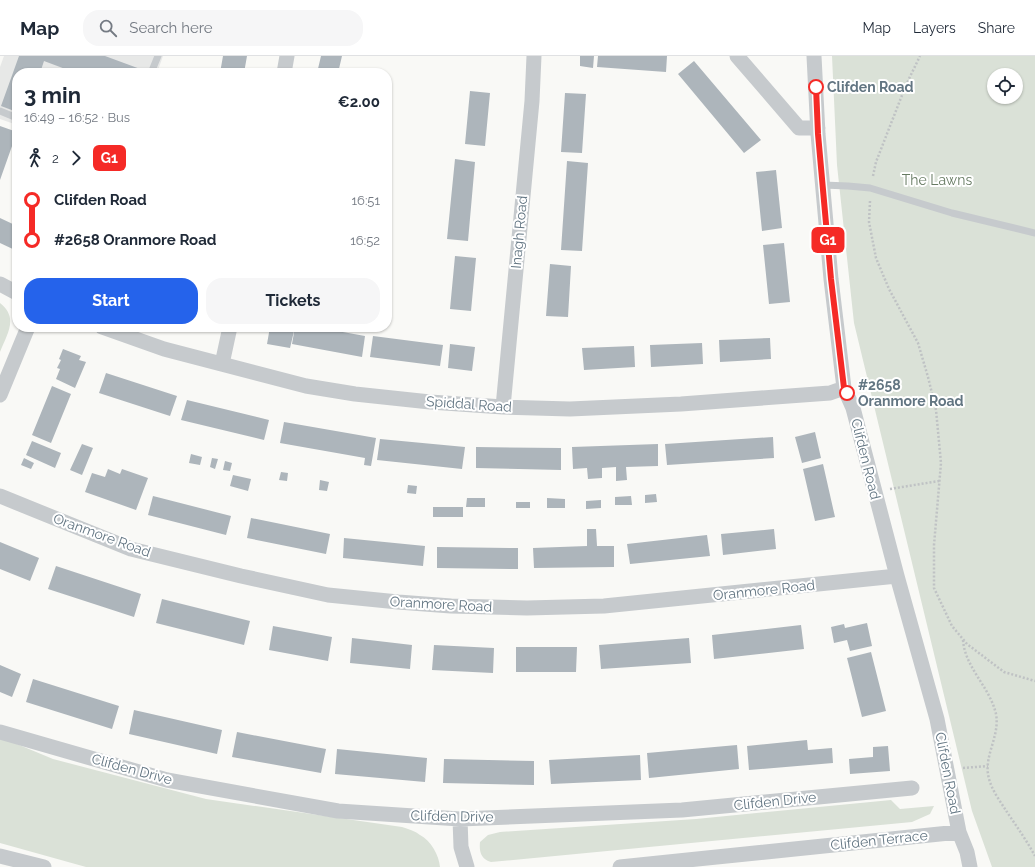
<!DOCTYPE html>
<html lang="en">
<head>
<meta charset="utf-8">
<style>
	:root { --surface:#fff; --page:#f6f6f7; --text:#1f2937; --muted:#747a83; --line:#e0e1e3; --accent:#2563eb }
	body { margin:0; font-family:Raleway,sans-serif; background:var(--page); color:var(--text); height:100vh; display:flex; flex-direction:column; font-size:15px; white-space:nowrap }
	* { box-sizing:border-box; margin:0 }
	p { font-size:13px; color:var(--muted) }
	.icon { flex:none; width:22px; height:22px; fill:none; stroke:currentColor; stroke-width:2; stroke-linecap:round; stroke-linejoin:round }
	.map { position:relative; flex:1; overflow:hidden }
	.panel { position:absolute; left:12px; top:12px; width:380px; height:264px; display:flex; flex-direction:column; background:var(--surface); border-radius:16px; box-shadow:0 1px 3px #0004 }
	.panel>* { flex:none }
	.badge { padding:0 8px; border-radius:6px; font-size:14px; line-height:26px }
	.tools { position:absolute; left:987px; top:12px; display:grid; gap:8px }
	.tools a { display:grid; place-items:center; width:36px; height:36px; border-radius:50%; background:var(--surface); box-shadow:0 1px 3px #0004; font-size:20px }
	.map>.badge { position:absolute; translate:-50% -50%; box-shadow:0 0 0 2px #fff }
	.legs { display:flex; align-items:center; gap:6px; height:44px; padding:0 12px; font-size:13px }
	.legs p { margin-inline-start:auto }
	.headline { display:flex; align-items:center; justify-content:space-between; height:68px; padding:0 12px }
	h1 { font-size:22px; font-weight:700; line-height:30px }
	.cta { display:flex; gap:8px; margin-top:auto; padding:8px 12px }
	.cta a { flex:1; height:46px; border-radius:16px; background:var(--accent); color:#fff; font-size:16px; font-weight:700; line-height:46px; text-align:center }
	.cta a+a { background:var(--page); color:var(--text) }
	ul { padding:0 12px; list-style:none }
	li { display:flex; align-items:center; gap:14px; height:40px; font-size:15px }
	li i { display:grid; place-items:center; width:6px; height:100%; margin:0 5px; background:currentColor }
	li i::after { content:''; width:10px; height:10px; margin:-5px; border:3px solid; border-radius:50%; background:var(--surface) }
	li p { margin-inline-start:auto }
	li:first-child i { background:linear-gradient(#0000 50%,currentColor 0) }
	li:last-child i { background:linear-gradient(currentColor 50%,#0000 0) }
	header { display:flex; align-items:center; gap:24px; box-sizing:border-box; height:56px; padding:0 20px; background:var(--surface); border-bottom:1px solid var(--line) }
	header strong { font-size:19px }
	nav { display:flex; gap:22px; margin-inline-start:auto; font-size:14px }
	.search { width:280px; height:36px; background:var(--page); display:flex; align-items:center; gap:10px; box-sizing:border-box; padding:0 14px; border-radius:16px; color:var(--muted); font-size:15px }
	.map>svg:first-child { display:block }
	.built { fill:#e7e8e7 }
	.green { fill:#dae1d7; fill-rule:evenodd }
	.building { fill:#adb5bb }
	.lines { fill:none; stroke-linecap:round; stroke-linejoin:round }
	.path { stroke:#bfc2c4; stroke-width:2.5; stroke-dasharray:2 2; stroke-linecap:butt }
	.service { stroke:#c6cacd; stroke-width:7 }
	.minor { stroke:#c6cacd; stroke-width:15 }
	.line-1-casing { stroke:#fff; stroke-width:9 }
	.line-1 { stroke:#f52a26; stroke-width:6 }
	.stop-1-dot { fill:#fff; stroke:#f52a26; stroke-width:2 }
	.labels { text-anchor:middle; stroke-width:4; stroke-linejoin:round; paint-order:stroke }
	.stop-label { font-size:14px; font-weight:bold; fill:#627582; stroke:#fff; text-anchor:start }
	.park-label { font-size:14px; fill:#667a62; stroke:#fff }
	.street-label { font-size:14px; fill:#627582; stroke:#fff }
</style>
</head>
<body>
<header>
<strong>Map</strong>
<div class="search"><svg class="icon" aria-label="search" viewBox="0 0 24 24"><circle cx="10" cy="10" r="6"/><path d="M15 15l6 6"/></svg>Search here</div>
<nav><a>Map</a><a>Layers</a><a>Share</a></nav>
</header>
<div class="map">
<svg width="1035" height="811" viewBox="0 0 1035 811">
	<rect width="100%" height="100%" fill="#f9f9f6"/>
	<path class="built" d="M 4,0 L 163,0 L 157,17 L 17,17 L 17,69 L 0,63 L 0,11 Z"/>
	<path class="green" d="M 832,0 L 1035,0 L 1035,811 L 992,811 L 972,755 L 854,267 L 837,109 ZM 994,19 L 1016,19 L 1016,41 L 994,41 Z
		M 0,247 C 19,262 7,278 0,296 Z
		M 0,681 L 53,703 L 206,743 L 402,771 C 408,773 415,775 420,779 C 431,785 439,799 440,811 L 86,811 L 0,787 Z
		M 891,744 L 900,753 L 934,750 L 930,758 L 912,766 L 491,806 C 481,803 479,796 480,786 L 488,779 L 500,776 L 696,763 Z"/>
	<path class="building" d="M 19,0 L 105,0 L 143,14 L 142,17 L 76,17 L 44,5 L 40,17 L 17,17 L 17,56 L 1,50 Z
		M 223,0 L 247,0 L 244,17 L 220,17 Z
		M 321,0 L 342,0 L 338,17 L 317,17 Z
		M 580,0 L 594,0 L 593,12 L 580,10 Z
		M 598,0 L 667,0 L 666,16 L 597,11 Z
		M 694,5 L 761,84 L 744,97 L 678,18 Z
		M 470,35 L 490,37 L 485,90 L 465,88 Z
		M 565,37 L 586,38 L 582,97 L 561,96 Z
		M 0,70 L 17,76 L 0,124 Z
		M 455,103 L 475,106 L 468,185 L 447,183 Z
		M 567,105 L 588,107 L 582,195 L 561,194 Z
		M 776,114 L 782,172 L 762,175 L 756,116 Z
		M 0,162 L 17,170 L 17,195 L 0,187 Z
		M 784,187 L 790,246 L 769,248 L 763,189 Z
		M 455,200 L 476,202 L 471,255 L 450,253 Z
		M 550,208 L 571,210 L 568,261 L 546,260 Z
		M 270,271 L 295,271 L 290,292 L 267,288 Z
		M 295,271 L 315,271 L 365,280 L 362,301 L 292,288 Z
		M 373,280 L 443,289 L 440,310 L 370,301 Z
		M 770,282 L 771,303 L 720,306 L 719,284 Z
		M 702,287 L 703,308 L 651,311 L 650,289 Z
		M 450,288 L 475,291 L 472,315 L 448,312 Z
		M 634,290 L 635,311 L 584,314 L 582,292 Z
		M 63,293 L 81,300 L 79,304 L 86,306 L 75,332 L 56,323 L 60,313 L 57,312 L 61,304 L 59,303 Z
		M 106,317 L 177,340 L 170,360 L 99,337 Z
		M 52,330 L 71,338 L 51,387 L 32,379 Z
		M 187,344 L 269,364 L 264,384 L 181,364 Z
		M 284,366 L 376,382 L 371,410 L 364,409 L 365,402 L 280,387 Z
		M 815,376 L 821,402 L 802,407 L 795,381 Z
		M 773,381 L 774,402 L 667,409 L 665,388 Z
		M 380,383 L 465,391 L 462,413 L 377,404 Z
		M 32,385 L 61,397 L 55,412 L 26,399 Z
		M 82,388 L 93,392 L 82,419 L 70,414 Z
		M 658,388 L 658,410 L 626,411 L 627,424 L 616,425 L 616,411 L 602,412 L 602,422 L 588,423 L 587,412 L 573,413 L 572,391 Z
		M 476,391 L 561,392 L 561,414 L 476,412 Z
		M 191,398 L 202,401 L 200,409 L 189,407 Z
		M 24,402 L 34,407 L 31,413 L 21,409 Z
		M 212,402 L 218,403 L 215,413 L 210,411 Z
		M 225,405 L 232,407 L 230,415 L 223,414 Z
		M 823,408 L 835,461 L 815,465 L 803,413 Z
		M 108,413 L 120,418 L 122,413 L 148,422 L 136,454 L 85,436 L 92,417 L 105,421 Z
		M 281,416 L 288,417 L 287,425 L 279,424 Z
		M 233,419 L 251,423 L 248,435 L 230,430 Z
		M 320,424 L 329,426 L 327,435 L 319,434 Z
		M 408,429 L 417,430 L 416,438 L 407,437 Z
		M 656,438 L 657,446 L 645,447 L 645,439 Z
		M 153,440 L 231,460 L 226,479 L 148,459 Z
		M 631,440 L 632,449 L 615,449 L 615,441 Z
		M 467,442 L 485,442 L 485,451 L 466,451 Z
		M 547,442 L 565,443 L 565,452 L 547,452 Z
		M 601,444 L 601,452 L 586,453 L 586,445 Z
		M 516,446 L 530,446 L 530,452 L 516,452 Z
		M 433,451 L 463,451 L 463,461 L 433,461 Z
		M 251,462 L 330,478 L 326,498 L 247,482 Z
		M 587,473 L 596,473 L 597,490 L 614,490 L 614,511 L 534,512 L 533,492 L 587,490 Z
		M 774,473 L 776,493 L 723,499 L 721,478 Z
		M 707,479 L 710,500 L 630,508 L 627,488 Z
		M 344,482 L 425,490 L 423,510 L 343,502 Z
		M 0,486 L 39,502 L 30,525 L 0,513 Z
		M 437,491 L 518,492 L 518,513 L 437,512 Z
		M 56,510 L 141,538 L 134,561 L 48,533 Z
		M 162,543 L 250,565 L 244,589 L 156,567 Z
		M 867,567 L 872,590 L 850,595 L 847,584 L 834,587 L 831,571 L 844,568 L 845,572 Z
		M 801,569 L 804,593 L 714,603 L 712,579 Z
		M 273,570 L 332,581 L 328,605 L 269,594 Z
		M 352,582 L 412,589 L 410,613 L 350,607 Z
		M 689,582 L 691,607 L 601,613 L 599,589 Z
		M 434,589 L 494,592 L 493,617 L 432,614 Z
		M 516,591 L 577,591 L 576,616 L 516,616 Z
		M 871,596 L 886,655 L 862,661 L 847,602 Z
		M 0,609 L 21,618 L 12,641 L 0,636 Z
		M 33,623 L 119,650 L 112,673 L 26,646 Z
		M 134,654 L 222,674 L 217,698 L 129,678 Z
		M 237,676 L 326,693 L 321,717 L 232,701 Z
		M 807,684 L 808,694 L 832,692 L 833,707 L 749,714 L 747,690 Z
		M 737,689 L 739,713 L 649,722 L 647,697 Z
		M 888,690 L 890,715 L 850,718 L 849,703 L 873,701 L 873,691 Z
		M 337,693 L 427,702 L 425,726 L 335,718 Z
		M 640,699 L 641,724 L 551,728 L 549,704 Z
		M 444,703 L 534,705 L 534,729 L 443,727 Z"/>
	<g class="lines">
		<path class="path" d="M 873,120 L 876,106 L 906,29 L 920,0
			M 870,145 L 869,166 L 876,202 L 889,233 L 918,287 L 928,321 L 936,354 L 941,407 L 934,489 L 934,532 L 952,570 L 967,588 L 1004,616 L 1035,625
			M 890,433 L 939,425
			M 963,584 C 965,612 990,631 996,658 C 1000,679 985,698 988,718 C 990,732 1000,745 1007,756 C 1017,771 1027,785 1035,800
			M 963,712 L 988,710"/>
		<path class="service" d="M 151,17 L 158,0
			M 0,55 L 17,62
			M 823,129 L 848,130 L 870,132 L 952,157 L 1035,177"/>
		<path class="minor" d="M 737,0 L 799,72 L 818,72
			M 814,0 L 818,78 L 831,223 L 844,332 L 853,352 L 897,520 L 937,663 L 959,776 L 967,796 L 970,811
			M 284,17 L 287,0
			M 0,228 L 17,237
			M 102,271 L 164,293 L 306,330 L 355,338 L 430,346 L 503,351 L 570,353 L 681,348 L 830,337 L 844,332
			M 222,308 L 230,271
			M 0,339 L 28,271
			M 503,351 L 532,45 L 534,0
			M 0,440 L 131,493 L 241,520 L 328,539 L 398,546 L 451,550 L 527,552 L 604,550 L 897,520
			M 0,676 L 167,724 L 338,755 L 460,763 L 682,754 L 912,732
			M 460,763 L 461,791 L 467,811
			M 0,800 L 44,811
			M 620,811 L 959,776"/>
	</g>
	<g class="lines">
		<g class="line-1-casing">
			<path id="line-1" d="M 816,31 L 818,78 L 831,223 L 844,332 L 847,337"/>
		</g>
		<use href="#line-1" class="line-1"/>
	</g>
	<g class="stop-1-dot">
		<circle cx="816" cy="31" r="7"/>
		<circle cx="847" cy="337" r="7"/>
	</g>
	<g class="labels">
		<g class="stop-label">
			<text x="827" y="36">Clifden Road</text>
			<text x="858" y="334">#2658<tspan x="858" dy="16">Oranmore Road</tspan></text>
		</g>
		<g class="park-label">
			<text x="937" y="129">The Lawns</text>
		</g>
		<g class="street-label">
			<text transform="translate(519 176) rotate(-85)" y="5">Inagh Road</text>
			<text transform="translate(469 348) rotate(4)" y="5">Spiddal Road</text>
			<text transform="translate(866 403) rotate(76)" y="5">Clifden Road</text>
			<text transform="translate(102 479) rotate(20)" y="5">Oranmore Road</text>
			<text transform="translate(764 534) rotate(-6)" y="5">Oranmore Road</text>
			<text transform="translate(441 548) rotate(3)" y="5">Oranmore Road</text>
			<text transform="translate(132 713) rotate(15)" y="5">Clifden Drive</text>
			<text transform="translate(948 717) rotate(79)" y="5">Clifden Road</text>
			<text transform="translate(775 745) rotate(-6)" y="5">Clifden Drive</text>
			<text transform="translate(452 760) rotate(1)" y="5">Clifden Drive</text>
			<text transform="translate(879 784) rotate(-6)" y="5">Clifden Terrace</text>
		</g>
	</g>
</svg>
<div class="tools">
<a><svg class="icon" aria-label="locate" viewBox="0 0 24 24"><circle cx="12" cy="12" r="6"/><path d="M12 2v4M12 18v4M2 12h4M18 12h4"/></svg></a>
</div>
<b class="badge" style="left:828px;top:184px;background:#f52a26;color:#fff">G1</b>
<section class="panel">
<div class="headline"><div><h1>3 min</h1><p>16:49 – 16:52 · Bus</p></div><b>€2.00</b></div>
<div class="legs"><svg class="icon" aria-label="walk" viewBox="0 0 24 24"><circle cx="13" cy="4" r="2"/><path d="M13 8l-2 6 4 7M11 14l-3 7M7 12l3-4h3l4 4"/></svg>2<svg class="icon" aria-label="forward" viewBox="0 0 24 24"><path d="M9 5l7 7-7 7"/></svg><b class="badge" style="background:#f52a26;color:#fff">G1</b></div>
<ul>
<li><i style="color:#f52a26"></i><b>Clifden Road</b><p>16:51</p></li>
<li><i style="color:#f52a26"></i><b>#2658 Oranmore Road</b><p>16:52</p></li>
</ul>
<div class="cta"><a>Start</a><a>Tickets</a></div>
</section>
</div>
</body>
</html>
